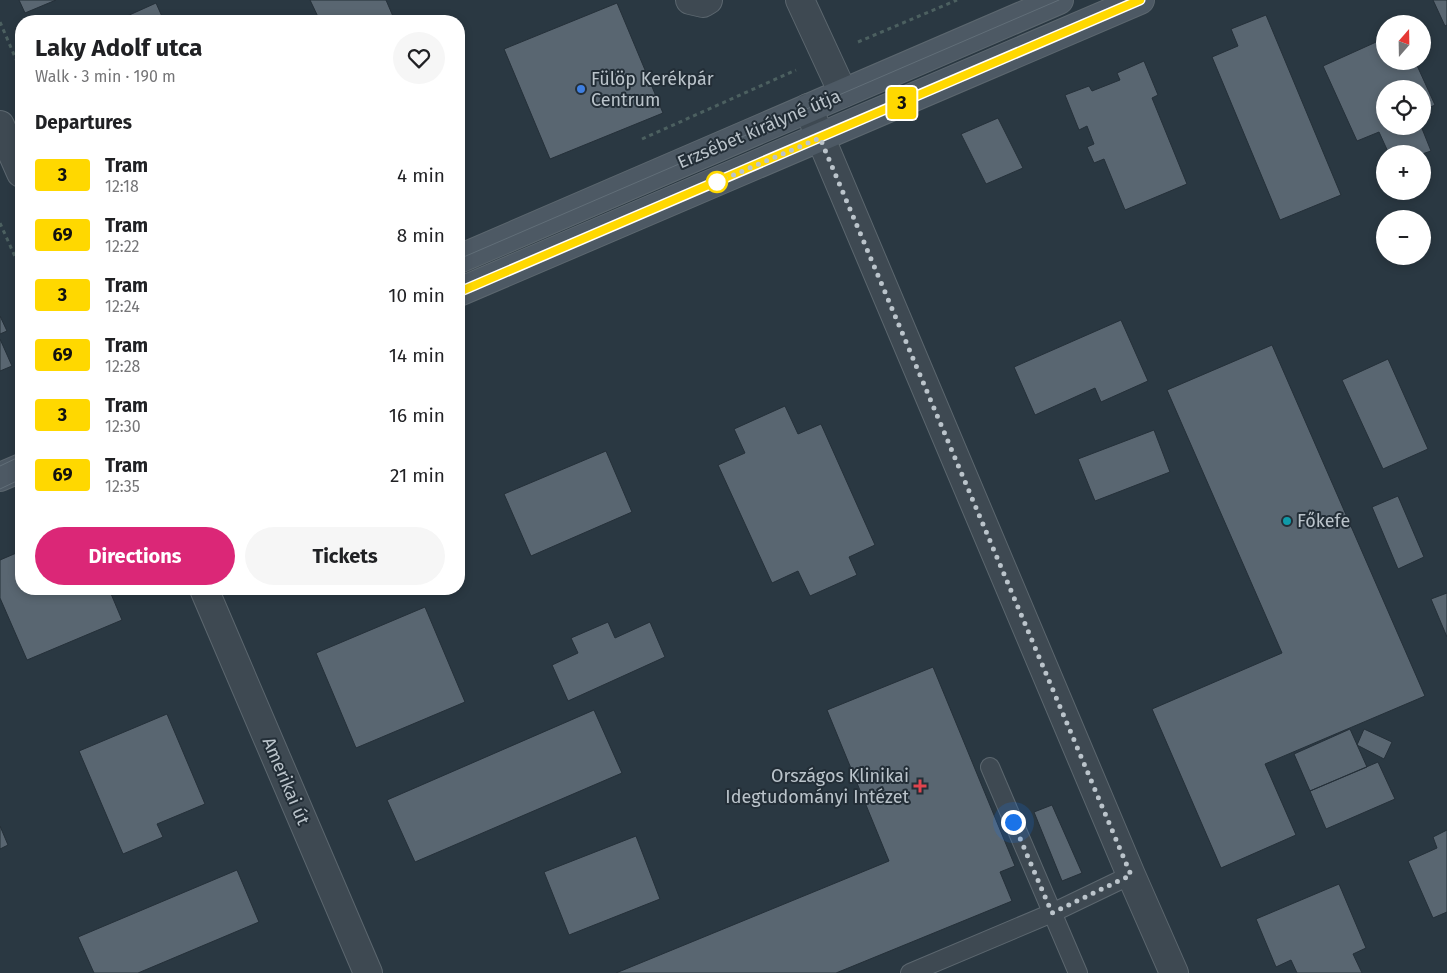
<!DOCTYPE html>
<html lang="en">
<head>
<meta charset="utf-8">
<style>
	:root { --surface:#fff; --page:#f6f6f6; --text:#202124; --muted:#757577; --accent:#db2777 }
	body { margin:0; font-family:"Fira Sans",sans-serif; background:var(--page); color:var(--text); height:100vh; display:flex; flex-direction:column; font-size:19px; white-space:nowrap }
	* { box-sizing:border-box; margin:0 }
	p { font-size:16px; color:var(--muted) }
	.icon { flex:none; width:28px; height:28px; fill:none; stroke:currentColor; stroke-width:2; stroke-linecap:round; stroke-linejoin:round }
	.map { position:relative; flex:1; overflow:hidden }
	.drawer { position:absolute; left:15px; top:15px; width:450px; height:580px; display:flex; flex-direction:column; background:var(--surface); border-radius:20px; box-shadow:0 2px 8px #0003 }
	.drawer>* { flex:none }
	.badge { padding:0 10px; border-radius:4px; font-size:18px; line-height:32px }
	.needle { width:32px; rotate:20deg }
	.buttons { position:absolute; left:1376px; top:15px; display:grid; gap:10px }
	.buttons a { display:grid; place-items:center; width:55px; height:55px; border-radius:50%; background:var(--surface); box-shadow:0 2px 8px #0003; font-size:25px }
	.you { position:absolute; width:25px; height:25px; margin:-12px; border:4px solid #fff; border-radius:50%; background:#1a73e8; box-shadow:0 0 0 8px #1a73e833 }
	.map>.badge { position:absolute; translate:-50% -50%; box-shadow:0 0 0 2px #fff }
	h2 { padding:0 20px; font-size:19px; line-height:45px }
	.round { display:grid; place-items:center; flex:none; width:52px; height:52px; border-radius:26px; background:var(--page) }
	.overview { display:flex; align-items:center; justify-content:space-between; height:85px; padding:0 20px }
	h1 { font-size:24px; font-weight:700; line-height:38px }
	.action { display:flex; gap:10px; margin-top:auto; padding:10px 20px }
	.action a { flex:1; height:58px; border-radius:30px; background:var(--accent); color:#fff; font-size:20px; font-weight:700; line-height:58px; text-align:center }
	.action a+a { background:var(--page); color:var(--text) }
	ul { padding:0; list-style:none }
	li { display:flex; align-items:center; gap:15px; height:60px; padding:0 20px }
	li div { flex:1 }
	li b { display:block; font-size:19px }
	li em { font-style:normal }
	li .badge { min-width:55px; font-weight:700; text-align:center }
	.map>svg:first-child { display:block }
	.building { fill:#596671; stroke:#253039 }
	.lines { fill:none; stroke-linecap:round; stroke-linejoin:round }
	.lane-casing { stroke:#5c676f; stroke-width:20 }
	.street-casing { stroke:#5c676f; stroke-width:30 }
	.secondary-casing { stroke:#5c676f; stroke-width:30 }
	.path { stroke:#4c6060; stroke-width:3; stroke-dasharray:4 4; stroke-linecap:butt }
	.lane { stroke:#3e4952; stroke-width:18 }
	.street { stroke:#3e4952; stroke-width:28 }
	.secondary { stroke:#4d5964; stroke-width:28 }
	.tram { stroke:#616e78; stroke-width:1 }
	.line-casing { stroke:#fff; stroke-width:11 }
	.line { stroke:#ffd800; stroke-width:8 }
	.walk { stroke:#bbc4cb; stroke-width:5; stroke-dasharray:0 9 }
	.shop-dot { fill:#3f7fe0; stroke:#232e37; stroke-width:2 }
	.stop-dot { fill:#fff; stroke:#ffd800; stroke-width:2.5 }
	.culture-dot { fill:#0f9aa8; stroke:#232e37; stroke-width:2 }
	.health-dot { fill:#e0444e; stroke:#232e37; stroke-width:2 }
	.labels { text-anchor:middle; stroke-width:4; stroke-linejoin:round; paint-order:stroke }
	.poi-label { font-size:18px; fill:#bbc4cb; stroke:#232e37; text-anchor:start }
	.street-label { font-size:18px; fill:#bbc4cb; stroke:#232e37 }
</style>
</head>
<body>
<div class="map">
<svg width="1447" height="973" viewBox="0 0 1447 973">
	<rect width="100%" height="100%" fill="#2a3842"/>
	<path class="building" d="M 19,0 L 56,0 L 25,13 Z
		M 310,0 L 386,0 L 395,21 L 320,21 Z
		M 1433,0 L 1447,0 L 1447,25 L 1445,26 Z
		M 156,3 L 164,21 L 116,21 Z
		M 617,3 L 663,113 L 550,159 L 504,49 Z
		M 1266,15 L 1341,195 L 1280,220 L 1212,57 L 1238,46 L 1231,29 Z
		M 1385,38 L 1385,61 L 1415,61 L 1435,105 L 1422,111 L 1422,89 L 1385,89 L 1385,126 L 1421,126 L 1431,151 L 1422,154 L 1389,154 L 1379,132 L 1357,141 L 1323,66 Z
		M 1144,61 L 1158,95 L 1152,98 L 1187,184 L 1125,210 L 1104,159 L 1094,163 L 1087,147 L 1094,144 L 1087,126 L 1079,130 L 1065,95 L 1089,86 L 1092,91 L 1120,80 L 1117,73 Z
		M 998,118 L 1023,168 L 986,184 L 961,134 Z
		M 0,316 L 7,331 L 0,334 Z
		M 1121,320 L 1148,381 L 1101,402 L 1095,388 L 1035,415 L 1014,367 Z
		M 0,339 L 12,366 L 0,371 Z
		M 1272,345 L 1425,696 L 1265,764 L 1296,835 L 1221,868 L 1152,709 L 1282,653 L 1167,390 Z
		M 1388,359 L 1428,449 L 1383,469 L 1342,380 Z
		M 785,406 L 798,434 L 821,424 L 875,545 L 849,557 L 857,575 L 810,596 L 798,571 L 772,583 L 718,465 L 745,453 L 734,429 Z
		M 1154,430 L 1170,472 L 1095,501 L 1078,459 Z
		M 606,451 L 632,512 L 531,556 L 504,494 Z
		M 1398,496 L 1424,557 L 1398,569 L 1372,507 Z
		M 21,551 L 21,589 L 109,589 L 122,620 L 27,660 L 0,598 L 0,560 Z
		M 1447,593 L 1447,637 L 1431,599 Z
		M 425,607 L 465,702 L 356,748 L 316,653 Z
		M 608,622 L 615,638 L 650,622 L 665,657 L 568,701 L 552,665 L 578,653 L 571,638 Z
		M 933,667 L 1015,866 L 1000,872 L 1012,901 L 836,973 L 616,973 L 889,861 L 827,710 Z
		M 594,710 L 622,773 L 415,862 L 387,800 Z
		M 167,714 L 205,804 L 157,824 L 163,837 L 123,854 L 79,751 Z
		M 1350,729 L 1367,767 L 1310,791 L 1294,754 Z
		M 1364,729 L 1392,742 L 1384,759 L 1357,745 Z
		M 1378,762 L 1395,799 L 1326,829 L 1310,791 Z
		M 1052,805 L 1082,873 L 1062,881 L 1034,812 Z
		M 0,826 L 8,845 L 0,849 Z
		M 1447,830 L 1447,912 L 1433,918 L 1408,861 L 1437,848 L 1433,837 Z
		M 636,836 L 660,899 L 569,935 L 544,872 Z
		M 237,870 L 259,922 L 138,973 L 94,973 L 78,937 Z
		M 1339,884 L 1366,948 L 1353,954 L 1362,973 L 1297,973 L 1291,960 L 1276,967 L 1256,919 Z"/>
	<g class="lines">
		<g class="lane-casing">
			<path id="lane" d="M 990,767 L 1078,973
				M 910,973 L 1052,913 L 1131,875"/>
		</g>
		<g class="street-casing">
			<path id="street" d="M 690,0 L 703,3 L 708,0
				M 800,0 L 843,93
				M 808,108 L 1131,875 L 1174,973
				M 0,125 L 21,173
				M 204,589 L 368,973"/>
		</g>
		<g class="secondary-casing">
			<path id="secondary" d="M 459,259 L 1059,0
				M 459,292 L 1140,0
				M 0,477 L 21,468"/>
		</g>
		<path class="path" d="M 0,22 L 21,71
			M 858,42 L 957,0
			M 642,139 L 796,70
			M 0,223 L 21,270"/>
		<use href="#lane" class="lane"/>
		<use href="#street" class="street"/>
		<use href="#secondary" class="secondary"/>
		<path class="tram" d="M 459,259 L 1059,0
			M 459,292 L 1140,0
			M 0,466 L 21,456
			M 0,489 L 21,479"/>
	</g>
	<g class="lines">
		<g class="line-casing">
			<path id="line" d="M 459,292 L 1140,0"/>
		</g>
		<use href="#line" class="line"/>
		<path class="walk" d="M 717,182 L 820,138 L 1131,875 L 1052,913 L 1013,822"/>
	</g>
	<circle class="shop-dot" cx="581" cy="89" r="5"/>
	<circle class="stop-dot" cx="717" cy="182" r="10"/>
	<circle class="culture-dot" cx="1287" cy="521" r="5"/>
	<path class="health-dot" d="M917.5 778.5h5v5h5v5h-5v5h-5v-5h-5v-5h5z"/>
	<g class="labels">
		<g class="poi-label">
			<text x="591" y="85">Fülöp Kerékpár<tspan x="591" dy="21">Centrum</tspan></text>
			<text x="1297" y="527">Főkefe</text>
			<text x="909" y="782" text-anchor="end">Országos Klinikai<tspan x="909" dy="21">Idegtudományi Intézet</tspan></text>
		</g>
		<g class="street-label">
			<text transform="translate(759 129) rotate(-23)" y="6">Erzsébet királyné útja</text>
			<text transform="translate(286 781) rotate(67)" y="6">Amerikai út</text>
		</g>
	</g>
</svg>
<div class="buttons">
<a><svg class="needle" viewBox="-14 -14 28 28"><path d="M0-13l5 13h-10z" fill="#e53935"/><path d="M0 13l5-13h-10z" fill="#757577"/></svg></a>
<a><svg class="icon" aria-label="locate" viewBox="0 0 24 24"><circle cx="12" cy="12" r="6"/><path d="M12 2v4M12 18v4M2 12h4M18 12h4"/></svg></a>
<a>+</a>
<a>−</a>
</div>
<div class="you" style="left:1013px;top:822px"></div>
<b class="badge" style="left:902px;top:103px;background:#ffd800;color:#111">3</b>
<section class="drawer">
<div class="overview"><div><h1>Laky Adolf utca</h1><p>Walk · 3 min · 190 m</p></div><a class="round"><svg class="icon" aria-label="heart" viewBox="0 0 24 24"><path d="M12 20l-8-8c-3-5 5-10 8-4 3-6 11-1 8 4z"/></svg></a></div>
<h2>Departures</h2>
<ul>
<li><span class="badge" style="background:#ffd800;color:#111">3</span><div><b>Tram</b><p>12:18</p></div><em>4 min</em></li>
<li><span class="badge" style="background:#ffd800;color:#111">69</span><div><b>Tram</b><p>12:22</p></div><em>8 min</em></li>
<li><span class="badge" style="background:#ffd800;color:#111">3</span><div><b>Tram</b><p>12:24</p></div><em>10 min</em></li>
<li><span class="badge" style="background:#ffd800;color:#111">69</span><div><b>Tram</b><p>12:28</p></div><em>14 min</em></li>
<li><span class="badge" style="background:#ffd800;color:#111">3</span><div><b>Tram</b><p>12:30</p></div><em>16 min</em></li>
<li><span class="badge" style="background:#ffd800;color:#111">69</span><div><b>Tram</b><p>12:35</p></div><em>21 min</em></li>
</ul>
<div class="action"><a>Directions</a><a>Tickets</a></div>
</section>
</div>
</body>
</html>
